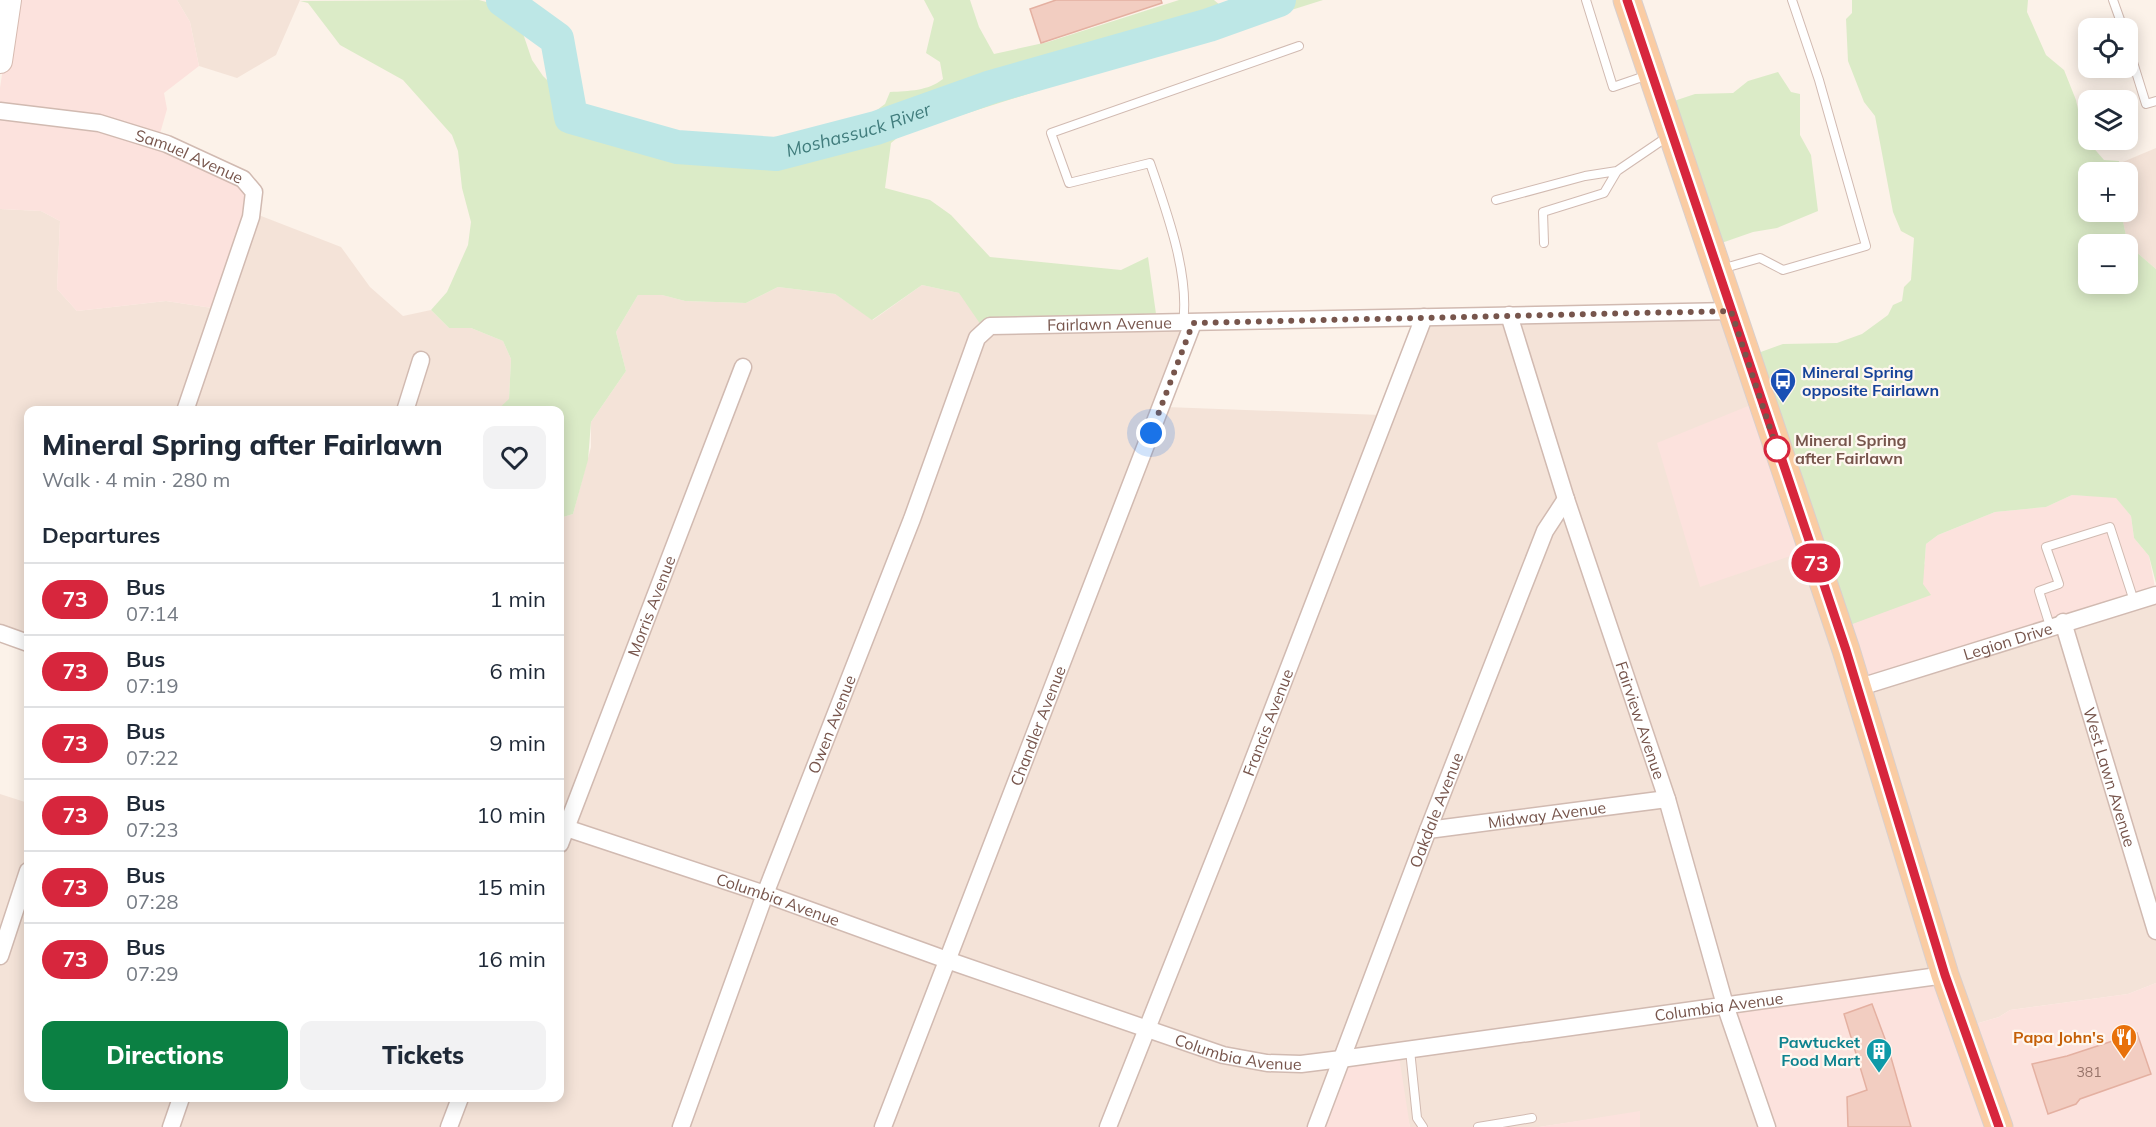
<!DOCTYPE html>
<html lang="en">
<head>
<meta charset="utf-8">
<style>
	:root { --surface:#fff; --page:#f2f2f3; --text:#1f2937; --muted:#747a83; --line:#e0e1e3; --accent:#0b8043 }
	body { margin:0; font-family:Mulish,sans-serif; background:var(--page); color:var(--text); height:100vh; display:flex; flex-direction:column; font-size:22px; white-space:nowrap }
	* { box-sizing:border-box; margin:0 }
	p { font-size:20px; color:var(--muted) }
	.icon { flex:none; width:33px; height:33px; fill:none; stroke:currentColor; stroke-width:2; stroke-linecap:round; stroke-linejoin:round }
	.map { position:relative; flex:1; overflow:hidden }
	.drawer { position:absolute; left:24px; top:406px; width:540px; height:696px; display:flex; flex-direction:column; background:var(--surface); border-radius:12px; box-shadow:0 3px 15px #0003 }
	.drawer>* { flex:none }
	.badge { padding:0 12px; border-radius:20px; font-size:21px; line-height:39px }
	.buttons { position:absolute; left:2078px; top:18px; display:grid; gap:12px }
	.buttons a { display:grid; place-items:center; width:60px; height:60px; border-radius:12px; background:var(--surface); box-shadow:0 3px 15px #0003; font-size:30px }
	.you { position:absolute; width:30px; height:30px; margin:-15px; border:4px solid #fff; border-radius:50%; background:#1a73e8; box-shadow:0 0 0 9px #1a73e833 }
	.map>.badge { position:absolute; translate:-50% -50%; box-shadow:0 0 0 3px #fff }
	h2 { padding:0 18px; font-size:22px; line-height:54px }
	.round { display:grid; place-items:center; flex:none; width:63px; height:63px; border-radius:12px; background:var(--page) }
	.summary { display:flex; align-items:center; justify-content:space-between; height:102px; padding:0 18px }
	h1 { font-size:28px; font-weight:800; line-height:45px }
	.button { display:flex; gap:12px; margin-top:auto; padding:12px 18px }
	.button a { flex:1; height:69px; border-radius:12px; background:var(--accent); color:#fff; font-size:24px; font-weight:800; line-height:69px; text-align:center }
	.button a+a { background:var(--page); color:var(--text) }
	ul { padding:0; list-style:none }
	li { display:flex; align-items:center; gap:18px; height:72px; padding:0 18px; border-top:2px solid var(--line) }
	li div { flex:1 }
	li b { display:block; font-size:22px }
	li em { font-style:normal }
	li .badge { min-width:66px; font-weight:700; text-align:center }
	.map>svg:first-child { display:block }
	.residential { fill:#f4e3d8 }
	.commercial { fill:#fce2dd }
	.green { fill:#dbebc7; fill-rule:evenodd }
	.lines { fill:none; stroke-linecap:round; stroke-linejoin:round }
	.river { stroke:#bde7e6; stroke-width:34 }
	.building { fill:#f2cdc1; stroke:#e4b0a1; stroke-width:1.5 }
	.service-casing { stroke:#d1bab1; stroke-width:10 }
	.minor-casing { stroke:#d1bab1; stroke-width:19 }
	.secondary-casing { stroke:#d7bbb1; stroke-width:26 }
	.primary-casing { stroke:#d9cfcd; stroke-width:29 }
	.service { stroke:#fff; stroke-width:8 }
	.minor { stroke:#fff; stroke-width:16 }
	.secondary { stroke:#fff; stroke-width:24 }
	.primary { stroke:#facca3; stroke-width:27 }
	.line-casing { stroke:#fff; stroke-width:14 }
	.line { stroke:#d7263d; stroke-width:9 }
	.walk { stroke:#77554c; stroke-width:6; stroke-dasharray:0 10.8 }
	.stop-dot { fill:#fff; stroke:#d7263d; stroke-width:3 }
	.labels { text-anchor:middle; stroke-width:4.5; stroke-linejoin:round; paint-order:stroke }
	.number-label { font-size:14px; fill:#967369 }
	.street-label { font-size:16px; fill:#77554c; stroke:#fff7f0 }
	.transit-label { font-size:16px; font-weight:bold; fill:#164399; stroke:#fff7f0; text-anchor:start }
	.stop-label { font-size:16px; font-weight:bold; fill:#77554c; stroke:#fff7f0; text-anchor:start }
	.food-label { font-size:16px; font-weight:bold; fill:#c56008; stroke:#fff7f0; text-anchor:end }
	.culture-label { font-size:16px; font-weight:bold; fill:#0d838f; stroke:#fff7f0; text-anchor:end }
	.water-label { font-size:18px; font-style:italic; fill:#407c7c; stroke:#fff7f0 }
</style>
</head>
<body>
<div class="map">
<svg width="2156" height="1127" viewBox="0 0 2156 1127">
	<rect width="100%" height="100%" fill="#fcf2e9"/>
	<path class="residential" d="M 177,0 L 300,0 L 276,55 L 237,78 L 199,66 L 190,22 Z
		M 2156,148 L 2156,269 L 2128,245 L 2121,212 L 2127,212 L 2127,172 L 2117,172 L 2118,164 Z
		M 0,209 L 41,211 L 60,221 L 57,289 L 77,311 L 166,301 L 219,309 L 256,214 L 341,247 L 370,287 L 403,316 L 431,310 L 449,328 L 471,328 L 503,341 L 511,359 L 509,400 L 496,411 L 28,411 L 28,642 L 0,633 Z
		M 922,285 L 959,293 L 1193,325 L 1166,407 L 1381,415 L 1420,318 L 1729,311 L 1808,550 L 2156,593 L 2156,983 L 2128,994 L 2010,1010 L 1999,1017 L 1965,1027 L 1767,1127 L 1640,1127 L 1640,1112 L 1539,1127 L 1410,1127 L 1407,1115 L 1318,1127 L 0,1127 L 0,794 L 28,803 L 28,1098 L 560,1098 L 560,518 L 573,514 L 591,447 L 591,422 L 626,371 L 616,332 L 638,295 L 662,295 L 685,301 L 746,303 L 778,287 L 835,294 L 873,320 Z"/>
	<path class="commercial" d="M 13,0 L 177,0 L 190,22 L 199,66 L 164,93 L 167,109 L 159,137 L 259,196 L 219,309 L 166,301 L 77,311 L 57,289 L 60,221 L 41,211 L 0,209 L 0,88 Z
		M 1758,402 L 1808,550 L 1700,587 L 1657,443 Z
		M 2072,495 L 2116,497 L 2131,516 L 2134,538 L 2149,556 L 2156,593 L 1857,687 L 1836,630 L 1930,595 L 1923,584 L 1926,544 L 1938,535 L 1995,512 L 2046,507 Z
		M 1942,973 L 1965,1027 L 1999,1017 L 2010,1010 L 2128,994 L 2156,983 L 2156,1127 L 1767,1127 L 1732,1004 Z
		M 1398,1050 L 1410,1127 L 1318,1127 L 1343,1057 Z
		M 1640,1111 L 1640,1127 L 1539,1127 Z"/>
	<path class="green" d="M 479,0 L 515,10 L 532,60 L 543,76 L 579,111 L 642,134 L 812,139 L 858,124 L 885,104 L 890,92 C 909,91 928,91 943,79 L 940,62 L 926,53 L 934,19 L 924,0 L 970,0 L 979,27 L 994,54 L 1048,42 L 1179,0 L 1214,0 L 1227,11 L 1266,0 L 1323,0 L 902,134 L 891,143 L 885,188 L 930,200 L 951,215 L 990,257 L 1121,270 L 1148,257 L 1157,321 L 985,331 L 959,293 L 922,285 L 872,320 L 835,294 L 778,287 L 746,303 L 685,301 L 662,295 L 638,295 L 616,332 L 626,371 L 591,422 L 588,460 L 573,514 L 560,518 L 560,411 L 496,411 L 509,399 L 511,359 L 503,341 L 471,328 L 449,328 L 431,310 L 447,292 L 468,245 L 471,222 L 462,188 L 458,151 L 452,135 L 403,80 L 340,45 L 308,3 L 300,1 Z
		M 1852,0 L 2028,0 L 2027,12 L 2046,55 L 2064,70 L 2076,100 L 2084,137 L 2104,160 L 2119,161 L 2117,172 L 2088,172 L 2088,212 L 2121,212 L 2128,245 L 2156,269 L 2156,583 L 2149,556 L 2134,538 L 2131,516 L 2116,498 L 2072,495 L 2046,507 L 1995,512 L 1938,535 L 1926,544 L 1923,584 L 1931,595 L 1836,630 L 1747,357 L 1783,344 L 1837,343 L 1862,334 L 1888,315 L 1893,305 L 1902,301 L 1904,287 L 1911,280 L 1914,238 L 1901,231 L 1893,212 L 1875,116 L 1864,102 L 1848,61 L 1846,19 L 1852,13 ZM 2088,244 L 2127,244 L 2127,284 L 2088,284 Z
		M 1778,72 L 1791,92 L 1800,94 L 1800,135 L 1811,155 L 1818,211 L 1777,228 L 1753,232 L 1710,247 L 1668,103 L 1695,94 L 1733,93 L 1748,81 Z"/>
	<g class="lines">
		<path class="river" id="s1" d="M 503,0 L 557,39 L 571,117 L 677,147 L 776,154 L 876,128 L 991,87 L 1209,25 L 1279,0"/>
	</g>
	<path class="building" d="M 1056,0 L 1161,0 L 1162,3 L 1041,43 L 1030,9 Z
		M 1872,1004 L 1888,1047 L 1911,1127 L 1848,1127 L 1847,1097 L 1867,1090 L 1844,1014 Z
		M 2137,1033 L 2151,1074 L 2080,1099 L 2076,1104 L 2048,1114 L 2032,1064 L 2067,1056 Z"/>
	<g class="lines">
		<g class="service-casing">
			<path id="service" d="M 1586,0 L 1613,87 L 1648,75
				M 2113,0 L 2123,28
				M 2127,43 L 2146,104 L 2156,101
				M 1496,200 L 1585,176 L 1617,171
				M 1544,243 L 1543,212 L 1604,193 L 1617,171 L 1670,135
				M 1721,269 L 1760,258 L 1783,270 L 1866,246 L 1819,80 L 1792,0
				M 1183,323 C 1190,274 1166,210 1150,163 L 1069,183 L 1051,133 L 1299,46
				M 2050,626 L 2039,591 L 2059,584 L 2046,547 L 2110,527 L 2134,601
				M 1410,1050 L 1417,1118 L 1423,1127
				M 1478,1127 L 1532,1118"/>
		</g>
		<g class="minor-casing">
			<g id="minor">
				<path id="s2" d="M 0,111 L 99,123 L 167,144 L 243,179 L 254,192 L 251,217 L 185,411"/>
				<path id="s3" d="M 1509,315 L 1566,499 L 1667,799 L 1725,1005 L 1767,1127"/>
				<path d="M 405,411 L 421,360"/>
				<path id="s4" d="M 2063,622 L 2156,931"/>
				<path d="M 0,633 L 28,643"/>
				<path id="s5" d="M 1857,688 L 2156,595"/>
				<path id="s6" d="M 560,826 L 765,894 L 947,960 L 1223,1055 L 1267,1063 L 1301,1064 L 1341,1059 L 1945,975"/>
				<path id="s7" d="M 1428,830 L 1667,799"/>
				<path id="s8" d="M 560,844 L 743,367"/>
				<path d="M 0,956 L 28,871"/>
				<path d="M 171,1127 L 181,1098"/>
				<path d="M 449,1127 L 460,1098"/>
				<path id="s9" d="M 681,1127 L 765,894 L 912,519 L 977,338 L 990,326 L 1731,311"/>
				<path id="s10" d="M 883,1127 L 1193,323"/>
				<path id="s11" d="M 1108,1127 L 1237,802 L 1424,317"/>
				<path id="s12" d="M 1316,1127 L 1428,830 L 1545,531 L 1566,499"/>
			</g>
		</g>
		<g class="secondary-casing">
			<path id="secondary" d="M 0,61 L 9,0"/>
		</g>
		<g class="primary-casing">
			<path id="primary" d="M 1627,0 L 1846,650 L 1945,975 L 1999,1127"/>
		</g>
		<use href="#service" class="service"/>
		<use href="#minor" class="minor"/>
		<use href="#secondary" class="secondary"/>
		<use href="#primary" class="primary"/>
	</g>
	<g class="lines">
		<g class="line-casing">
			<path id="line" d="M 1627,0 L 1846,650 L 1945,975 L 1999,1127"/>
		</g>
		<use href="#line" class="line"/>
		<path class="walk" d="M 1151,433 L 1193,323 L 1731,311 L 1779,455 L 1777,449"/>
	</g>
	<defs>
		<g id="bus-pin" transform="scale(1.35)"><path d="M0 17L-7.5 6A9.5 9.5 0 1 1 7.5 6Z" fill="#1a4fb4" stroke="#fff7f0"/><path d="M-5-6H5V4H4V6H2V4H-2V6H-4V4H-5ZM-3.5-4V0h7V-4ZM-3.5 1.2v1.5H-2V1.2ZM2 1.2v1.5H3.5V1.2Z" fill="#fff"/></g>
		<g id="restaurant-pin" transform="scale(1.35)"><path d="M0 17L-7.5 6A9.5 9.5 0 1 1 7.5 6Z" fill="#e8710a" stroke="#fff7f0"/><path d="M-5-6h1v4h1v-4h1v4h1v-4h1v5L-1.5 .5V6h-2V.5L-5-1ZM5-6V6H3V1.5H1.5Q1.5-4 5-6Z" fill="#fff"/></g>
		<g id="building-pin" transform="scale(1.35)"><path d="M0 17L-7.5 6A9.5 9.5 0 1 1 7.5 6Z" fill="#0f9aa8" stroke="#fff7f0"/><path d="M-4-6H4V6H1V3H-1V6H-4ZM-2.5-4.3h1.7v1.8h-1.7ZM.8-4.3h1.7v1.8H.8ZM-2.5-1h1.7V.8h-1.7ZM.8-1h1.7V.8H.8Z" fill="#fff"/></g>
	</defs>
	<g fill-rule="evenodd">
		<use href="#bus-pin" x="1783" y="381"/>
		<use href="#restaurant-pin" x="2124" y="1037"/>
		<use href="#building-pin" x="1879" y="1051"/>
	</g>
	<circle class="stop-dot" cx="1777" cy="449" r="12"/>
	<g class="labels">
		<g class="number-label">
			<text x="2089" y="1077">381</text>
		</g>
		<g class="street-label">
			<text dy="6" stroke="none"><textPath href="#s2" startOffset="196">Samuel Avenue</textPath></text>
			<text dy="6" stroke="none"><textPath href="#s9" startOffset="980">Fairlawn Avenue</textPath></text>
			<text dy="6" stroke="none"><textPath href="#s8" startOffset="255">Morris Avenue</textPath></text>
			<text dy="6" stroke="none"><textPath href="#s5" startOffset="158">Legion Drive</textPath></text>
			<text dy="6" stroke="none"><textPath href="#s3" startOffset="426">Fairview Avenue</textPath></text>
			<text dy="6" stroke="none"><textPath href="#s9" startOffset="430">Owen Avenue</textPath></text>
			<text dy="6" stroke="none"><textPath href="#s11" startOffset="435">Francis Avenue</textPath></text>
			<text dy="6" stroke="none"><textPath href="#s10" startOffset="430">Chandler Avenue</textPath></text>
			<text dy="6" stroke="none"><textPath href="#s4" startOffset="162">West Lawn Avenue</textPath></text>
			<text dy="6" stroke="none"><textPath href="#s12" startOffset="339">Oakdale Avenue</textPath></text>
			<text dy="6" stroke="none"><textPath href="#s7" startOffset="120">Midway Avenue</textPath></text>
			<text dy="6" stroke="none"><textPath href="#s6" startOffset="230">Columbia Avenue</textPath></text>
			<text dy="6" stroke="none"><textPath href="#s6" startOffset="1202">Columbia Avenue</textPath></text>
			<text dy="6" stroke="none"><textPath href="#s6" startOffset="716">Columbia Avenue</textPath></text>
		</g>
		<g class="transit-label">
			<text x="1802" y="378">Mineral Spring<tspan x="1802" dy="18">opposite Fairlawn</tspan></text>
		</g>
		<g class="stop-label">
			<text x="1795" y="446">Mineral Spring<tspan x="1795" dy="18">after Fairlawn</tspan></text>
		</g>
		<g class="food-label">
			<text x="2104" y="1043">Papa John's</text>
		</g>
		<g class="culture-label">
			<text x="1860" y="1048">Pawtucket<tspan x="1860" dy="18">Food Mart</tspan></text>
		</g>
		<g class="water-label">
			<text dy="6" stroke="none"><textPath href="#s1" startOffset="441">Moshassuck River</textPath></text>
		</g>
	</g>
</svg>
<div class="buttons">
<a><svg class="icon" aria-label="locate" viewBox="0 0 24 24"><circle cx="12" cy="12" r="6"/><path d="M12 2v4M12 18v4M2 12h4M18 12h4"/></svg></a>
<a><svg class="icon" aria-label="layers" viewBox="0 0 24 24"><path d="M12 4l9 5-9 5-9-5zM3 14l9 5 9-5"/></svg></a>
<a>+</a>
<a>−</a>
</div>
<div class="you" style="left:1151px;top:433px"></div>
<b class="badge" style="left:1816px;top:563px;background:#d7263d;color:#fff">73</b>
<section class="drawer">
<div class="summary"><div><h1>Mineral Spring after Fairlawn</h1><p>Walk · 4 min · 280 m</p></div><a class="round"><svg class="icon" aria-label="heart" viewBox="0 0 24 24"><path d="M12 20l-8-8c-3-5 5-10 8-4 3-6 11-1 8 4z"/></svg></a></div>
<h2>Departures</h2>
<ul>
<li><span class="badge" style="background:#d7263d;color:#fff">73</span><div><b>Bus</b><p>07:14</p></div><em>1 min</em></li>
<li><span class="badge" style="background:#d7263d;color:#fff">73</span><div><b>Bus</b><p>07:19</p></div><em>6 min</em></li>
<li><span class="badge" style="background:#d7263d;color:#fff">73</span><div><b>Bus</b><p>07:22</p></div><em>9 min</em></li>
<li><span class="badge" style="background:#d7263d;color:#fff">73</span><div><b>Bus</b><p>07:23</p></div><em>10 min</em></li>
<li><span class="badge" style="background:#d7263d;color:#fff">73</span><div><b>Bus</b><p>07:28</p></div><em>15 min</em></li>
<li><span class="badge" style="background:#d7263d;color:#fff">73</span><div><b>Bus</b><p>07:29</p></div><em>16 min</em></li>
</ul>
<div class="button"><a>Directions</a><a>Tickets</a></div>
</section>
</div>
</body>
</html>
